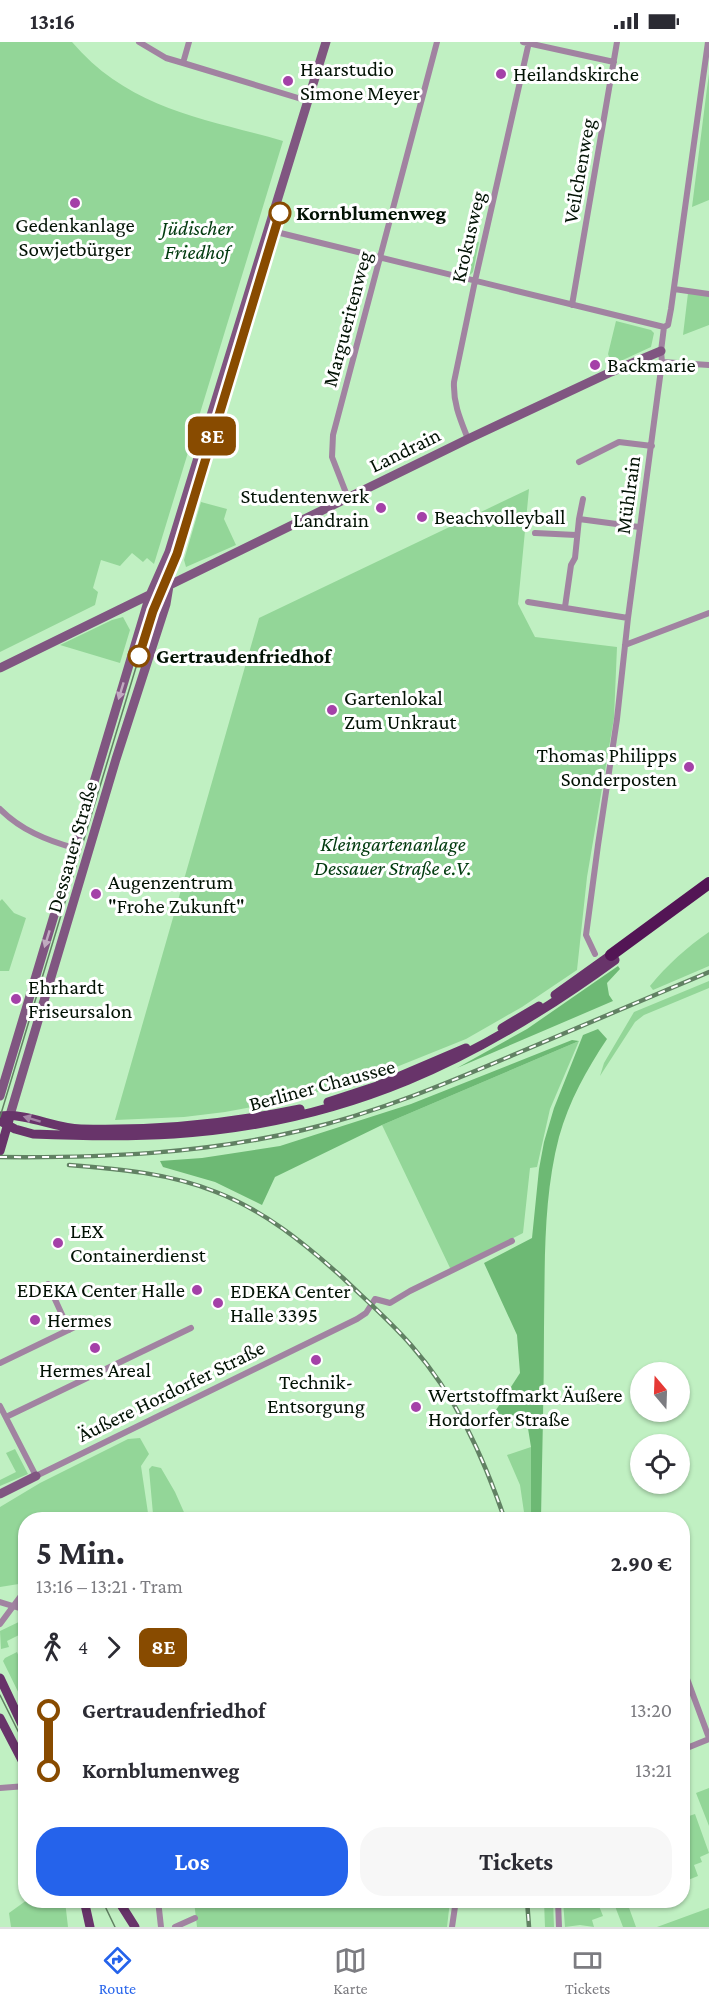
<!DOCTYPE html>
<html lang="de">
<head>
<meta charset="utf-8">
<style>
	:root { --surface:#fff; --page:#f7f7f7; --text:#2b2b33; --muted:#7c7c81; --line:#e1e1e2; --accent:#2563eb }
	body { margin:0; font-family:"Crimson Pro",serif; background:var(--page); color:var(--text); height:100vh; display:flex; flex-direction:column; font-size:22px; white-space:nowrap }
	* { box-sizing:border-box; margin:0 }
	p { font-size:20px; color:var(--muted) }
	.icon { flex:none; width:33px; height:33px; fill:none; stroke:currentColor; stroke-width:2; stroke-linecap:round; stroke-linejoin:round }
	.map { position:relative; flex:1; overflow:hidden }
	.side { position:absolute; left:18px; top:1470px; width:672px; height:396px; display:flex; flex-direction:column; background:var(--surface); border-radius:24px; box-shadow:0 2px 4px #0004 }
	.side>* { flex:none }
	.badge { padding:0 12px; border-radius:9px; font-size:21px; line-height:39px }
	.needle { width:39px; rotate:341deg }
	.tools { position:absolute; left:630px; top:1320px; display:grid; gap:12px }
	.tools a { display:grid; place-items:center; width:60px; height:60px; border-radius:50%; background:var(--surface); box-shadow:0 2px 4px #0004; font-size:30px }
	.map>.badge { position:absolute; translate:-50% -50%; box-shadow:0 0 0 3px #fff }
	.legs { display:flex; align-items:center; gap:9px; height:66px; padding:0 18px; font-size:20px }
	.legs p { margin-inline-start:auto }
	.head { display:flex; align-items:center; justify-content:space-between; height:102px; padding:0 18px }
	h1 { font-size:33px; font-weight:700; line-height:45px }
	.button { display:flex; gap:12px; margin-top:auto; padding:12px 18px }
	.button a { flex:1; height:69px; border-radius:24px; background:var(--accent); color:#fff; font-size:24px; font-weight:700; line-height:69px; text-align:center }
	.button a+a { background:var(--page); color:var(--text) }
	ul { padding:0 18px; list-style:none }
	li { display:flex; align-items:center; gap:21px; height:60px; font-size:22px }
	li i { display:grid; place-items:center; width:9px; height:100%; margin:0 8px; background:currentColor }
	li i::after { content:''; width:15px; height:15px; margin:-8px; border:4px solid; border-radius:50%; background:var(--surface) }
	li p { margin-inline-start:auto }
	li:first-child i { background:linear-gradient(#0000 50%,currentColor 0) }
	li:last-child i { background:linear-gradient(currentColor 50%,#0000 0) }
	.status { display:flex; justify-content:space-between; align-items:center; height:42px; padding:0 30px; background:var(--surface); direction:ltr }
	.status svg { height:16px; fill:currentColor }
	.tabs { display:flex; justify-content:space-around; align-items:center; height:84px; border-top:2px solid var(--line); background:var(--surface); font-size:16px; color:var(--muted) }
	.tabs a { display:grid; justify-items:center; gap:3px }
	.tabs .current { color:var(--accent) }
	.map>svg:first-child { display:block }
	.green { fill:#93d698 }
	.forest { fill:#6db974 }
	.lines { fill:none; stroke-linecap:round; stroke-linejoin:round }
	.street { stroke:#a183a1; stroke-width:6 }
	.secondary { stroke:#805681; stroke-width:9 }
	.primary { stroke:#68346a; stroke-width:9 }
	.highway { stroke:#531555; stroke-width:12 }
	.tram { stroke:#618163; stroke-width:1.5 }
	.rail-casing { stroke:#618163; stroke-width:4.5 }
	.rail { stroke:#fff; stroke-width:2; stroke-dasharray:7; stroke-linecap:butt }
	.oneway { fill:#c0aac0 }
	.oneway2 { fill:#a485a6 }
	.line-1-casing { stroke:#fff; stroke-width:14 }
	.line-1 { stroke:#884b00; stroke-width:9 }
	.poi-dot { fill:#a441a8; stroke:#fff; stroke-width:2 }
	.stop-1-dot { fill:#fff; stroke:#884b00; stroke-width:3 }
	.labels { text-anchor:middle; stroke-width:6; stroke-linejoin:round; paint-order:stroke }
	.poi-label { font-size:21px; fill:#021204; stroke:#fff; text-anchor:start }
	.street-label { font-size:21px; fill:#021204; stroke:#fff }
	.stop-label { font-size:21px; font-weight:bold; fill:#021204; stroke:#fff; text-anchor:start }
	.park-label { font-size:21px; font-style:italic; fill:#003a0e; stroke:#fff }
</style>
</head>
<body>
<div class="status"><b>13:16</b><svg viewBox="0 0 49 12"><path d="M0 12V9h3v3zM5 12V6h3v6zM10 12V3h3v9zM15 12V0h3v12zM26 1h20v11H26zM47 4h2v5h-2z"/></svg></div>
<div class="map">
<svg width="709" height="1885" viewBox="0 0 709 1885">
	<rect width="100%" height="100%" fill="#c0f0c2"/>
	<path class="green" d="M 0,0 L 72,0 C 129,67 203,76 283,99 L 154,522 L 147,516 L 143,520 L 132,511 L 120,524 L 101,518 L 93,546 L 98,550 L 95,563 L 0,610 Z
		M 709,32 L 709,158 L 692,165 L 707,46 Z
		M 473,199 L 479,200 L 473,230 L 470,233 L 463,230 L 471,200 Z
		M 688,251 L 709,254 L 709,283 L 683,293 Z
		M 616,279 L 651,288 L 654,291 L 651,305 L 612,323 L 608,312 Z
		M 529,447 L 518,562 L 535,595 L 617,605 L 614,676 L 587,835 L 577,928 L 522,965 L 466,997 L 364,1038 L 279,1060 L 225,1070 L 184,1075 L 115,1078 L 259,576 Z
		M 201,460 L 227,467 L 224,477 L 236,503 L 186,525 L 184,518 Z
		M 123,575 L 130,588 L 120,621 L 60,603 L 112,578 Z
		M 2,857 L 14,871 L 26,876 L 9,929 L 0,929 L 0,859 Z
		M 709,890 L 709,924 L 653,948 L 650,944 C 667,923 687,905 709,890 Z
		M 709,939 L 709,946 L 644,973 L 635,980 L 600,1034 L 604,1021 L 634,970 Z
		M 579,999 L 550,1067 L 537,1125 L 530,1126 L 523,1191 L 451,1228 L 382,1083 Z
		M 140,1396 L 149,1412 L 141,1424 L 148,1471 L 131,1474 L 131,1477 L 103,1477 L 103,1473 L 59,1477 L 26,1478 L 25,1541 L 0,1545 L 0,1465 L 40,1441 L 128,1397 Z
		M 531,1405 L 531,1477 L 525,1477 L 520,1443 L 507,1413 Z
		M 15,1407 L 28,1432 L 0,1444 L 0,1438 L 16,1430 L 6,1411 Z
		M 152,1424 L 161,1426 L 175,1450 L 187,1477 L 160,1477 L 153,1472 L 149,1427 Z
		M 25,1577 L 25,1590 L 7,1599 L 9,1605 L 1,1607 L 0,1589 Z
		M 17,1610 L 25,1630 L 25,1664 L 3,1619 L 5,1616 Z
		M 709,1746 L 709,1784 L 696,1751 Z
		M 695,1772 L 709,1811 L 700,1815 L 702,1820 L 694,1823 L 698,1834 L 683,1840 L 683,1776 Z
		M 27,1858 L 65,1859 L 68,1885 L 11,1885 L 9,1871 Z
		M 194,1859 L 450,1859 L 447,1885 L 197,1885 Z
		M 544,1859 L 553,1859 L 554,1885 L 545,1885 Z
		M 563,1859 L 597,1859 L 603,1874 L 592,1878 L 594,1885 L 580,1883 L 565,1885 Z
		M 613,1859 L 640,1859 L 628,1863 L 636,1885 L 623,1885 Z
		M 709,1866 L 709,1885 L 657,1885 Z"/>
	<path class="forest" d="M 618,924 L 620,927 L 607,941 L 609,953 L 613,959 L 457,1026 L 527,987 Z
		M 598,987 L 607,997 C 587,1027 569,1059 559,1095 C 543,1156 545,1223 544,1286 C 544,1350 542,1414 541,1477 L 531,1477 L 531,1405 L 526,1374 L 496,1380 L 494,1371 L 520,1331 L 517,1293 L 484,1221 L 532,1196 L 539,1127 L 544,1100 L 554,1066 L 583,993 Z
		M 572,998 L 579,999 L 382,1083 L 275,1135 L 262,1163 L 215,1140 L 163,1125 L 160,1119 L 202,1116 L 280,1104 L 411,1062 Z"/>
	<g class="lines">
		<path class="street" d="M 139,0 L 166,16 L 183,21 L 308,59
			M 523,0 L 614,20
			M 183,21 L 189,0
			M 268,188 L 664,285
			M 674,247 L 709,252
			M 572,263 L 617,0
			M 662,320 L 709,323
			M 468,397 C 460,377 453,361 454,340 L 475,239 L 529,0
			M 579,420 L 619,400 L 652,404
			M 348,456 L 332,415 L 333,393 L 437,0
			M 579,477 L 583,457
			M 535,491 L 576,493
			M 528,560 L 628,576
			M 565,565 L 571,523 L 575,516 L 579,477 L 639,485
			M 625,603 L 709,571
			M 0,767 C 21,788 46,798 74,806
			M 595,912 L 586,893 L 598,803 L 617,677 L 628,576 L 662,320 L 661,309 L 664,285 L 668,283 L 671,267 L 708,0
			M 48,1242 L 69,1288
			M 0,1321 L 83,1281
			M 0,1364 L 36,1434 L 357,1277 L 366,1271 L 375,1257 L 390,1261 L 410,1249 L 512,1199
			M 6,1375 L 191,1286
			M 0,1560 L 26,1568
			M 0,1582 L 26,1547
			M 686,1634 L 709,1696
			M 682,1708 L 709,1697
			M 0,1746 L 26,1744
			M 158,1858 L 161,1885
			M 558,1858 L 559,1885
			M 175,1885 L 195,1876
			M 452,1885 L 456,1858"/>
		<path class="secondary" d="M 0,626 L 468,397 L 611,330 L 661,309
			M 0,1054 L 144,573 L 150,553 L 169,510 L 326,0
			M 10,1073 L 116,717 L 166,562 L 169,544 L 169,517
			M 0,1452 L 36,1434"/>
		<path class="primary" d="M 555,953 L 611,913
			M 502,986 L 539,964
			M 328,1060 L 377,1044 L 466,1006
			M 0,1074 C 28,1071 53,1086 81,1087 C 155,1089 227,1082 300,1067
			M 0,1079 L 15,1087 L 33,1092 C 80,1094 127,1095 174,1092 C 346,1081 478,1018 615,918
			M 0,1109 L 9,1078
			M 0,1636 L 26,1691
			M 0,1676 L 26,1726
			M 84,1858 L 90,1885
			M 118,1858 L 135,1885"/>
		<path class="highway" d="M 611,913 L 709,841"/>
		<path class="tram" d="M 0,1075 L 153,569
			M 0,1653 L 26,1705
			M 102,1858 L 115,1885"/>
		<g class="rail-casing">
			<path id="rail" d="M 0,1115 C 102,1116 202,1112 303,1088 C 380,1070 452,1039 525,1008 C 586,982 648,956 709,930
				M 69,1123 C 119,1127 169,1131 216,1150 C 265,1169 304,1201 343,1236 C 366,1258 390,1279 411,1303 C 456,1354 483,1414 505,1478
				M 527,1858 L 529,1885"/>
		</g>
		<use href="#rail" class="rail"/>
	</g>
	<defs><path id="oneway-solid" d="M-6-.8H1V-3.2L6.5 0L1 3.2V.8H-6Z" transform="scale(1.5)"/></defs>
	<g class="oneway">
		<use href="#oneway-solid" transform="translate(121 649) rotate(107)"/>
		<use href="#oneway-solid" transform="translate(47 897) rotate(107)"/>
	</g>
	<use class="oneway2" href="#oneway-solid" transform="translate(32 1077) rotate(-163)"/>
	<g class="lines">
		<g class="line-1-casing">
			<path id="line-1" d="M 139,614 L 153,569 L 177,512 L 280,171"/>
		</g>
		<use href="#line-1" class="line-1"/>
	</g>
	<g class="poi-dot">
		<circle cx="501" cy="32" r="6"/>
		<circle cx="288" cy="39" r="6"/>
		<circle cx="75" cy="161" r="6"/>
		<circle cx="595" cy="323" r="6"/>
		<circle cx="381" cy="466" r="6"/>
		<circle cx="422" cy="475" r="6"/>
		<circle cx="332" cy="668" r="6"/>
		<circle cx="689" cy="725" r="6"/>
		<circle cx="96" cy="852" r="6"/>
		<circle cx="16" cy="957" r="6"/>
		<circle cx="58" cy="1201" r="6"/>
		<circle cx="197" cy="1248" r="6"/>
		<circle cx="218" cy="1261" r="6"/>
		<circle cx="35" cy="1278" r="6"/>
		<circle cx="95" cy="1306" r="6"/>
		<circle cx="316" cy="1318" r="6"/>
		<circle cx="416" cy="1365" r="6"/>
	</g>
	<g class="stop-1-dot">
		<circle cx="280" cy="171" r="10"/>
		<circle cx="139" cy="614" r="10"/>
	</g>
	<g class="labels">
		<g class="poi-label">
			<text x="300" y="34">Haarstudio<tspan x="300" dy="24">Simone Meyer</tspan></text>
			<text x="513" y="39">Heilandskirche</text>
			<text x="75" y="190" text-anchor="middle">Gedenkanlage<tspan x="75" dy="24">Sowjetbürger</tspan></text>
			<text x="607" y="330">Backmarie</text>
			<text x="369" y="461" text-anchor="end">Studentenwerk<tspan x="369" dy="24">Landrain</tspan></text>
			<text x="434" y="482">Beachvolleyball</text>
			<text x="344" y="663">Gartenlokal<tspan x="344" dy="24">Zum Unkraut</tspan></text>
			<text x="677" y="720" text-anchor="end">Thomas Philipps<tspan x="677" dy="24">Sonderposten</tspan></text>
			<text x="108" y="847">Augenzentrum<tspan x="108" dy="24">"Frohe Zukunft"</tspan></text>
			<text x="28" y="952">Ehrhardt<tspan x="28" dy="24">Friseursalon</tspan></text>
			<text x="70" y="1196">LEX<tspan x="70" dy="24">Containerdienst</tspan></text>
			<text x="185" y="1255" text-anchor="end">EDEKA Center Halle</text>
			<text x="230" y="1256">EDEKA Center<tspan x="230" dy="24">Halle 3395</tspan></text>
			<text x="47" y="1285">Hermes</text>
			<text x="95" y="1335" text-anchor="middle">Hermes Areal</text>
			<text x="316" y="1347" text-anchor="middle">Technik-<tspan x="316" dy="24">Entsorgung</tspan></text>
			<text x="428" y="1360">Wertstoffmarkt Äußere<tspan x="428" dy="24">Hordorfer Straße</tspan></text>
		</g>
		<g class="street-label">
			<text transform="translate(579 129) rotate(-80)" y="7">Veilchenweg</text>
			<text transform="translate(468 195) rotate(-77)" y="7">Krokusweg</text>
			<text transform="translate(347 277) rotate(-75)" y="7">Margueritenweg</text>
			<text transform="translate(405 408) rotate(-26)" y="7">Landrain</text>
			<text transform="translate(628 453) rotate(-82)" y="7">Mühlrain</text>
			<text transform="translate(72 805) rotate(-74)" y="7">Dessauer Straße</text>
			<text transform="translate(322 1043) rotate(-15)" y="7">Berliner Chaussee</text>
			<text transform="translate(171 1349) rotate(-26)" y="7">Äußere Hordorfer Straße</text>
		</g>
		<g class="stop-label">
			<text x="296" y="178">Kornblumenweg</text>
			<text x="156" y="621">Gertraudenfriedhof</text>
		</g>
		<g class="park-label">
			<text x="197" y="193">Jüdischer<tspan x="197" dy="24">Friedhof</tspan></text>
			<text x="393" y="809">Kleingartenanlage<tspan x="393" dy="24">Dessauer Straße e.V.</tspan></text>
		</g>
	</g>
</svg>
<div class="tools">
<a><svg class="needle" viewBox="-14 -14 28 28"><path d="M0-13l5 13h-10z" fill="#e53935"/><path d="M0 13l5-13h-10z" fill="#7c7c81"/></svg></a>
<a><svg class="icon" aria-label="locate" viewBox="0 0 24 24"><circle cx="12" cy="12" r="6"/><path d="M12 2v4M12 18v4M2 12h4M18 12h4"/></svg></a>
</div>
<b class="badge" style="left:212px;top:394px;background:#884b00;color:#fff">8E</b>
<section class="side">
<div class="head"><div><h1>5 Min.</h1><p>13:16 – 13:21 · Tram</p></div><b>2.90 €</b></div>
<div class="legs"><svg class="icon" aria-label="walk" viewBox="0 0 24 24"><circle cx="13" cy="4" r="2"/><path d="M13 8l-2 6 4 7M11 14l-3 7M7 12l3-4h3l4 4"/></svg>4<svg class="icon" aria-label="forward" viewBox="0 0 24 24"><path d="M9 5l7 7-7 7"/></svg><b class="badge" style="background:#884b00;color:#fff">8E</b></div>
<ul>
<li><i style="color:#884b00"></i><b>Gertraudenfriedhof</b><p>13:20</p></li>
<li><i style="color:#884b00"></i><b>Kornblumenweg</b><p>13:21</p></li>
</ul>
<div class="button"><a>Los</a><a>Tickets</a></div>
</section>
</div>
<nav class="tabs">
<a class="current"><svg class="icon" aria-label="directions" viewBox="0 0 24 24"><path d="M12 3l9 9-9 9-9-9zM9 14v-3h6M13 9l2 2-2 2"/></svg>Route</a>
<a><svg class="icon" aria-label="map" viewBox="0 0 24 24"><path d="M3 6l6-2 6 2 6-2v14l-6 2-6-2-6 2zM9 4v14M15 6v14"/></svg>Karte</a>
<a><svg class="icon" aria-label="tickets" viewBox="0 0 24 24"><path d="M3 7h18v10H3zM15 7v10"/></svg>Tickets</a>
</nav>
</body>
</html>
